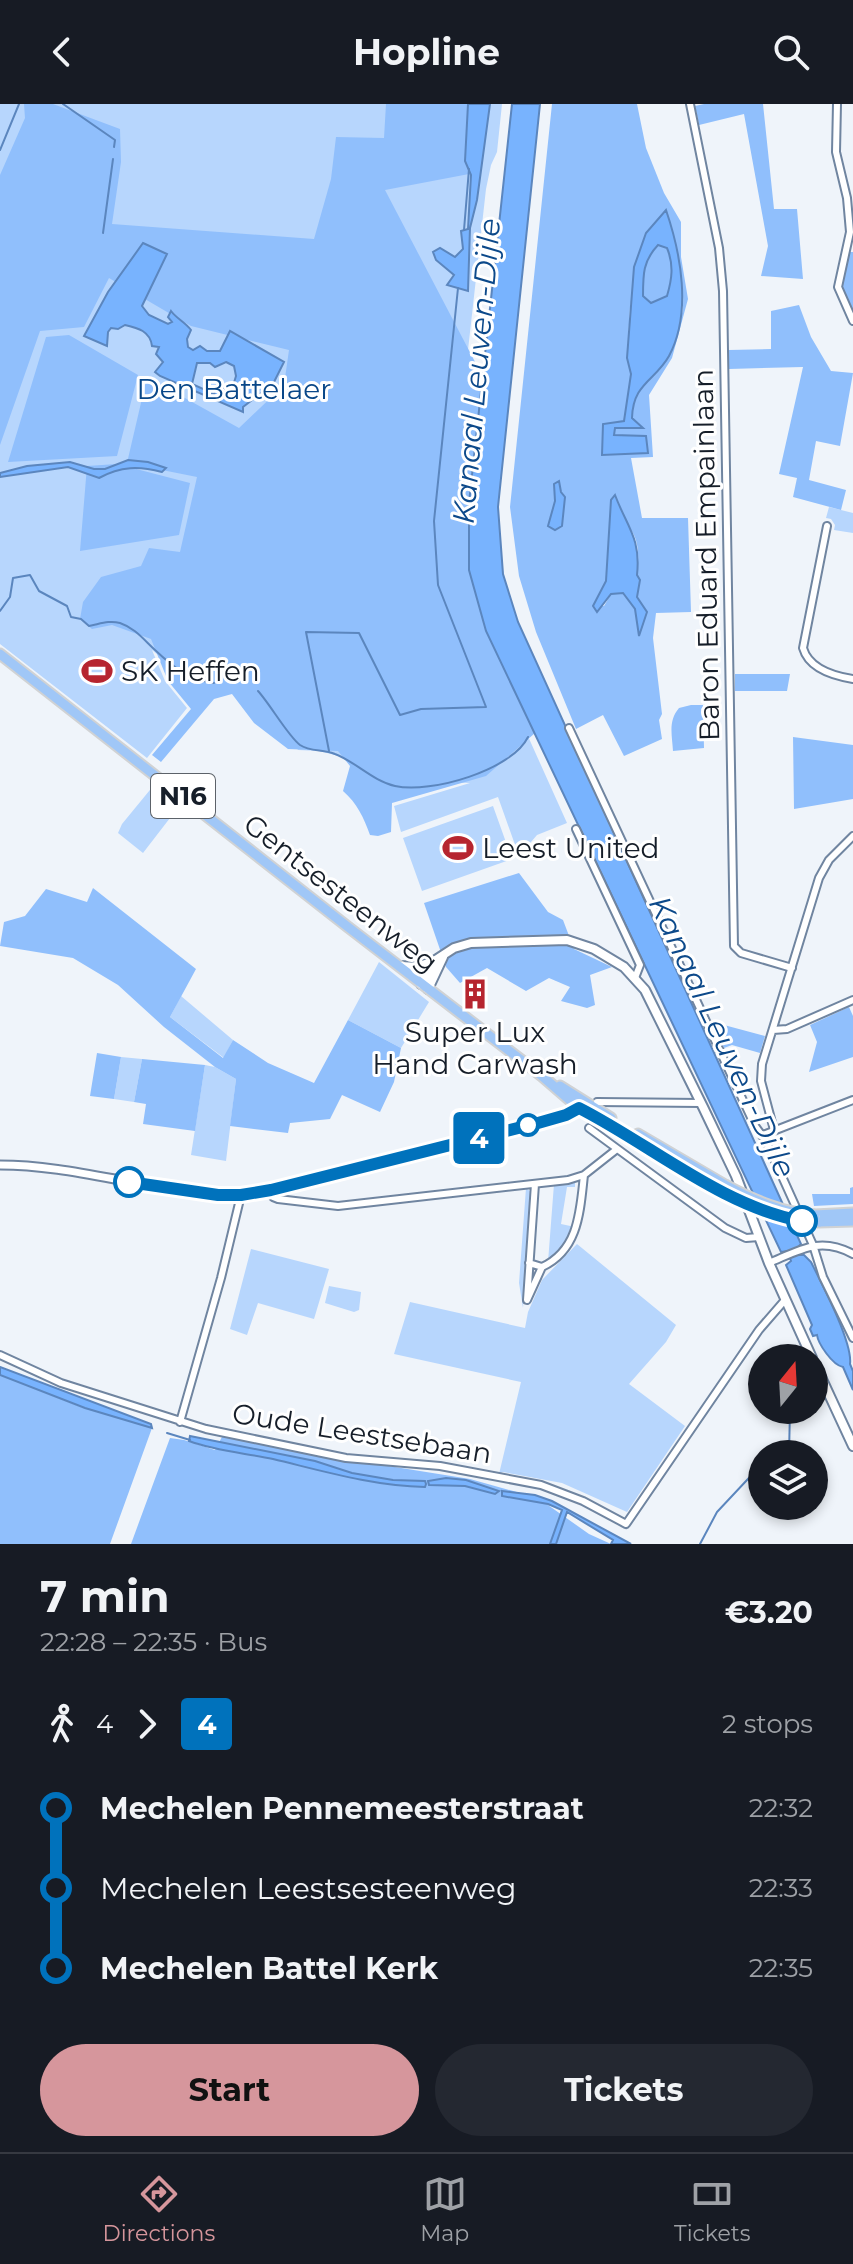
<!DOCTYPE html>
<html lang="en">
<head>
<meta charset="utf-8">
<style>
	:root { --surface:#171b24; --page:#242831; --text:#f1f3f6; --muted:#9ea1a6; --line:#363941; --accent:#d6969c }
	body { margin:0; font-family:Montserrat,sans-serif; background:var(--page); color:var(--text); height:100vh; display:flex; flex-direction:column; font-size:30px; white-space:nowrap }
	* { box-sizing:border-box; margin:0 }
	p { font-size:26px; color:var(--muted) }
	.icon { flex:none; width:44px; height:44px; fill:none; stroke:currentColor; stroke-width:2; stroke-linecap:round; stroke-linejoin:round }
	.map { position:relative; height:1440px; overflow:hidden }
	.side { display:flex; flex-direction:column; background:var(--surface); flex:1 }
	.side>* { flex:none }
	.badge { padding:0 16px; border-radius:6px; font-size:28px; line-height:52px }
	.needle { width:52px; rotate:18deg }
	.buttons { position:absolute; left:748px; top:1240px; display:grid; gap:16px }
	.buttons a { display:grid; place-items:center; width:80px; height:80px; border-radius:50%; background:var(--surface); box-shadow:0 4px 12px #0003; font-size:40px }
	.map>.badge { position:absolute; translate:-50% -50%; box-shadow:0 0 0 4px #fff }
	.legs { display:flex; align-items:center; gap:12px; height:88px; padding:0 40px; font-size:26px }
	.legs p { margin-inline-start:auto }
	.head { display:flex; align-items:center; justify-content:space-between; height:136px; padding:0 40px }
	h1 { font-size:44px; font-weight:700; line-height:60px }
	.button { display:flex; gap:16px; margin-top:auto; padding:16px 40px }
	.button a { flex:1; height:92px; border-radius:48px; background:var(--accent); color:#111; font-size:32px; font-weight:700; line-height:92px; text-align:center }
	.button a+a { background:var(--page); color:var(--text) }
	ul { padding:0 40px; list-style:none }
	li { display:flex; align-items:center; gap:28px; height:80px; font-size:30px }
	li i { display:grid; place-items:center; width:12px; height:100%; margin:0 10px; background:currentColor }
	li i::after { content:''; width:20px; height:20px; margin:-10px; border:6px solid; border-radius:50%; background:var(--surface) }
	li p { margin-inline-start:auto }
	li:first-child i { background:linear-gradient(#0000 50%,currentColor 0) }
	li:last-child i { background:linear-gradient(currentColor 50%,#0000 0) }
	header { display:flex; justify-content:space-between; align-items:center; height:104px; padding:0 40px; background:var(--surface); font-size:36px; font-weight:700 }
	.menu { display:flex; justify-content:space-around; align-items:center; height:112px; border-top:2px solid var(--line); background:var(--surface); font-size:22px; color:var(--muted) }
	.menu a { display:grid; justify-items:center; gap:4px }
	.menu .active { color:var(--accent) }
	.map>svg:first-child { display:block }
	.green { fill:#b7d6fd }
	.forest { fill:#90bffc; fill-rule:evenodd }
	.water { fill:#78b3fe; stroke:#5b86be; stroke-width:2; fill-rule:evenodd }
	.lines { fill:none; stroke-linecap:round; stroke-linejoin:round }
	.stream { stroke:#5b86be; stroke-width:2 }
	.minor-casing { stroke:#7085a0; stroke-width:10 }
	.tertiary-casing { stroke:#7085a0; stroke-width:11 }
	.secondary-casing { stroke:#7085a0; stroke-width:12 }
	.primary-casing { stroke:#d0d2d4; stroke-width:13 }
	.minor { stroke:#fff; stroke-width:6 }
	.tertiary { stroke:#fff; stroke-width:7 }
	.secondary { stroke:#fff; stroke-width:8 }
	.primary { stroke:#a0c7f7; stroke-width:9 }
	.primary-bridge-casing { stroke:#d0d2d4; stroke-width:13; stroke-linecap:butt }
	.primary-bridge { stroke:#a0c7f7; stroke-width:9 }
	.line-1-casing { stroke:#fff; stroke-width:18 }
	.line-1 { stroke:#0072bc; stroke-width:12 }
	.stop-1-dot { fill:#fff; stroke:#0072bc; stroke-width:4 }
	.labels { text-anchor:middle; stroke-width:6; stroke-linejoin:round; paint-order:stroke }
	.shield { fill:#fff; stroke:#5c6269; stroke-width:2 }
	.shield-label { font-size:26px; font-weight:bold; fill:#161e29 }
	.park-label { font-size:28px; fill:#094788; stroke:#fff }
	.street-label { font-size:28px; fill:#161e29; stroke:#fff }
	.poi-label { font-size:28px; fill:#161e29; stroke:#fff; text-anchor:start }
	.water-label { font-size:30px; font-style:italic; fill:#0c498a; stroke:#fff }
</style>
</head>
<body>
<header><svg class="icon" aria-label="back" viewBox="0 0 24 24"><path d="M15 5l-7 7 7 7"/></svg>Hopline<svg class="icon" aria-label="search" viewBox="0 0 24 24"><circle cx="10" cy="10" r="6"/><path d="M15 15l6 6"/></svg></header>
<div class="map">
<svg width="853" height="1440" viewBox="0 0 853 1440">
	<rect width="100%" height="100%" fill="#eff4fa"/>
	<path class="green" d="M 0,0 L 502,0 L 497,48 L 491,61 L 486,85 L 467,255 L 513,599 L 567,719 L 537,731 L 519,752 L 498,693 L 401,728 L 394,702 L 470,679 L 442,678 L 319,647 L 298,646 L 270,603 L 178,568 L 152,546 L 165,577 L 187,604 L 147,654 L 0,540 Z
		M 829,403 L 853,409 L 853,429 L 834,426 L 835,421 L 831,415 L 826,414 Z
		M 154,681 L 180,701 L 143,749 L 118,729 L 122,720 Z
		M 493,702 L 512,755 L 422,787 L 403,734 Z
		M 379,858 L 429,898 L 401,944 L 348,916 Z
		M 181,892 L 233,936 L 224,954 L 170,913 Z
		M 121,953 L 142,955 L 134,998 L 114,995 Z
		M 205,961 L 215,963 L 236,975 L 226,1057 L 191,1051 Z
		M 575,1078 L 575,1083 L 567,1083 L 561,1120 L 575,1123 C 568,1137 561,1150 548,1158 L 554,1080 Z
		M 526,1084 L 531,1088 L 523,1204 L 519,1179 Z
		M 577,1140 L 676,1221 L 666,1238 L 629,1280 L 685,1322 L 627,1408 L 562,1379 L 503,1368 L 499,1370 L 521,1278 L 394,1250 L 410,1198 L 525,1224 L 528,1208 L 542,1176 Z
		M 251,1145 L 329,1165 L 314,1215 L 258,1199 L 247,1231 L 230,1225 Z
		M 329,1182 L 361,1188 L 359,1206 L 354,1208 L 325,1199 Z"/>
	<path class="forest" d="M 24,0 L 53,0 L 120,25 L 121,58 L 112,120 L 314,135 L 331,75 L 336,33 L 384,34 L 386,0 L 475,0 L 469,70 L 385,86 L 484,275 L 488,527 L 535,629 L 486,672 L 392,699 L 391,728 L 378,732 L 370,731 C 364,714 357,699 343,687 L 350,662 L 338,647 L 288,645 L 254,619 L 232,590 L 214,595 L 161,658 L 152,651 L 191,605 L 168,577 L 151,535 L 112,521 L 92,525 L 80,515 L 83,498 L 101,473 L 141,462 L 149,444 L 180,448 L 197,373 L 127,359 L 147,273 L 239,324 L 284,281 L 289,246 L 191,222 L 109,174 L 84,223 L 40,227 L 0,341 L 0,71 L 25,14 Z
		M 552,0 L 637,0 L 646,44 L 664,89 L 681,118 L 681,153 L 688,195 L 672,254 L 649,291 L 653,353 L 631,354 L 642,414 L 688,414 L 691,508 L 656,509 L 653,534 L 662,610 L 659,616 L 662,635 L 624,652 L 603,611 L 576,625 L 536,528 L 519,472 L 510,403 ZM 671,121 C 676,146 688,190 681,214 C 670,249 633,276 632,314 L 642,324 L 615,324 L 614,331 L 603,321 L 624,318 L 631,269 L 627,254 L 630,203 L 646,129 ZM 627,421 C 640,434 639,453 637,471 L 640,476 L 637,493 L 643,502 L 640,530 L 635,505 L 623,489 L 611,490 L 604,502 L 593,502 L 606,477 L 610,435 Z
		M 704,0 L 763,0 L 774,105 L 797,105 L 803,175 L 761,172 L 768,142 L 744,10 L 699,21 L 695,2 Z
		M 658,140 L 667,144 C 674,161 672,175 667,192 L 651,199 L 643,192 C 643,170 643,157 658,140 Z
		M 847,148 L 853,148 L 853,213 L 840,183 Z
		M 799,201 L 811,233 L 831,267 L 853,269 L 840,342 L 816,337 L 809,376 L 846,386 L 841,406 L 793,393 L 797,374 L 779,370 L 803,263 L 729,265 L 729,246 L 771,245 L 771,207 Z
		M 69,231 L 138,271 L 117,352 L 8,358 L 46,233 Z
		M 117,360 L 190,379 L 179,431 L 80,447 L 87,362 Z
		M 735,570 L 790,570 L 787,587 L 735,587 Z
		M 691,601 L 703,601 L 704,644 L 673,647 C 672,630 668,617 679,604 Z
		M 793,633 L 853,641 L 853,695 L 794,705 Z
		M 519,769 L 548,808 L 563,816 L 574,845 L 612,863 L 590,871 L 595,901 L 587,904 L 561,897 L 570,883 L 549,874 L 526,887 L 487,864 L 460,879 L 446,863 L 424,799 Z
		M 93,784 L 196,865 L 170,913 L 223,954 L 233,936 L 268,959 L 314,979 L 348,916 L 401,944 L 394,978 L 380,1008 L 342,991 L 330,1015 L 290,1019 L 288,1029 L 230,1022 L 236,975 L 215,963 L 164,923 L 118,881 L 73,854 L 0,842 L 4,818 L 25,812 L 46,785 L 87,798 Z
		M 849,903 L 853,912 L 853,953 L 809,968 L 817,938 L 810,921 Z
		M 724,921 L 765,932 L 760,949 L 732,941 L 724,944 L 716,926 Z
		M 97,949 L 121,953 L 114,995 L 90,992 Z
		M 142,955 L 205,961 L 195,1027 L 143,1020 L 146,1000 L 134,998 Z
		M 853,1083 L 853,1100 L 814,1102 L 812,1090 L 850,1090 L 850,1084 Z
		M 0,1271 L 81,1303 L 152,1324 L 110,1440 L 0,1440 Z
		M 223,1331 L 326,1352 L 470,1375 L 538,1394 L 589,1430 L 611,1440 L 131,1440 L 170,1334 L 184,1336 L 215,1346 Z"/>
	<path class="water" d="M 468,0 L 490,0 L 477,96 L 470,124 L 468,187 L 447,181 L 454,171 L 436,156 L 433,148 L 440,144 L 455,153 L 463,145 L 461,127 L 468,125 L 471,71 L 465,57 Z
		M 512,0 L 540,0 L 498,403 L 503,470 L 518,518 L 801,1140 L 796,1145 L 799,1151 L 804,1151 L 811,1158 C 822,1180 853,1239 850,1260 L 853,1267 L 853,1286 L 843,1263 C 832,1261 818,1239 817,1231 L 813,1232 L 810,1225 L 812,1221 L 786,1161 L 791,1157 L 787,1147 L 781,1148 L 486,527 L 469,466 L 469,399 Z
		M 666,106 C 681,150 692,209 669,252 C 655,277 633,279 632,314 L 643,324 L 615,324 L 614,331 L 646,332 L 648,349 L 602,351 L 603,320 L 624,317 L 631,270 L 627,254 L 634,163 L 646,129 ZM 658,141 L 667,144 C 674,161 672,175 667,192 L 651,199 L 643,192 C 643,170 643,157 658,141 Z
		M 143,139 L 167,150 L 142,202 L 149,211 L 168,220 L 172,218 L 168,213 L 171,207 C 177,215 185,218 191,226 L 187,235 L 188,243 L 193,246 L 200,242 L 207,247 L 220,247 L 230,227 L 284,258 L 273,280 L 243,303 L 243,308 L 160,272 L 155,268 L 163,258 L 156,250 L 159,243 L 152,242 C 150,227 138,224 125,221 L 118,225 L 111,224 L 108,228 L 107,242 L 84,232 L 108,188 ZM 226,258 L 234,262 L 236,272 L 233,282 L 217,285 L 214,290 L 192,280 L 197,259 L 210,259 L 215,263 Z
		M 128,356 L 148,358 L 166,364 L 162,368 C 139,362 121,362 99,374 L 68,363 L 0,373 L 0,369 L 27,362 L 70,358 L 94,365 L 105,365 Z
		M 559,377 L 561,388 L 565,393 L 562,422 L 555,426 L 548,422 L 555,397 L 554,380 Z
		M 615,391 C 627,423 641,434 637,471 L 640,476 L 637,493 L 647,508 L 639,532 L 635,505 L 623,489 L 611,490 L 597,508 L 593,502 L 606,477 L 611,396 Z
		M 0,1263 L 151,1320 L 152,1324 L 85,1304 L 0,1271 Z
		M 190,1332 L 315,1357 L 352,1369 L 393,1376 L 425,1377 L 426,1380 L 425,1383 C 373,1382 323,1367 273,1355 C 245,1349 216,1347 189,1337 Z
		M 446,1374 L 466,1376 L 499,1387 L 495,1390 L 465,1382 L 429,1381 L 428,1377 Z
		M 502,1387 L 535,1391 L 552,1397 L 631,1440 L 611,1440 L 613,1436 L 567,1408 L 556,1440 L 550,1440 L 562,1406 L 548,1400 L 502,1392 Z"/>
	<g class="lines">
		<path class="stream" d="M 63,0 L 115,36 L 114,43
			M 0,46 L 19,0
			M 464,126 L 469,65
			M 103,129 L 113,55
			M 0,507 L 10,493 L 13,474 L 30,471 L 39,487 L 67,502 L 71,513 L 81,515 L 89,522 C 100,520 109,516 120,519 C 135,524 144,536 155,546 C 172,562 189,576 214,579
			M 258,587 C 270,600 288,632 300,641 C 310,648 324,645 335,650 C 356,658 373,677 395,682 C 431,690 512,666 528,633
			M 329,647 L 306,528 L 359,529 L 400,611 L 421,605 L 486,603 L 438,481 L 434,417 L 458,184
			M 167,1329 L 190,1336
			M 789,1350 L 790,1306
			M 700,1440 L 717,1408 L 762,1360"/>
		<g class="minor-casing">
			<path id="minor" d="M 690,0 L 719,144 L 723,187 L 734,842 L 741,849 L 792,864
				M 837,0 L 836,48 L 847,94 L 850,128 L 838,183 L 853,217
				M 827,422 L 803,544 C 809,565 834,572 853,575
				M 569,624 L 755,1022 L 766,1037 L 813,1141 L 823,1173 L 853,1234
				M 576,725 L 640,861 L 635,874
				M 773,926 L 787,925 L 853,896
				M 597,998 L 701,999
				M 589,1024 L 725,1124 L 746,1134 L 759,1133
				M 774,1026 L 761,977 L 762,960 L 819,774 L 829,756 L 853,732
				M 763,1031 L 853,996
				M 271,1086 L 273,1093 L 278,1095 L 338,1102 L 568,1076 L 584,1071 L 617,1045
				M 529,1159 L 542,1163 L 527,1196 L 535,1080
				M 769,1159 C 800,1146 820,1132 853,1150
				M 542,1163 C 579,1146 580,1107 584,1071
				M 0,1251 L 61,1279 L 206,1325 L 346,1354 L 440,1362 L 541,1381 L 583,1397 L 626,1420 L 759,1226 L 785,1196
				M 180,1318 L 221,1174 L 241,1091"/>
		</g>
		<g class="tertiary-casing">
			<path id="tertiary" d="M 0,1061 C 91,1061 179,1100 271,1086 L 566,1011 L 583,1001"/>
		</g>
		<g class="secondary-casing">
			<path id="secondary" d="M 400,862 L 418,863 L 433,857
				M 421,880 L 434,857 L 454,844 L 471,839 L 567,836 L 594,845 L 624,863 L 645,886 L 703,1003 L 736,1072 L 769,1159 L 812,1254
				M 428,885 L 443,853
				M 814,1258 L 853,1342"/>
		</g>
		<g class="primary-casing">
			<path id="primary" d="M 0,550 L 348,823 L 542,972 L 579,1004 L 730,1091
				M 560,982 L 611,1014
				M 638,1030 L 725,1081
				M 815,1111 L 853,1109
				M 819,1118 L 853,1117"/>
		</g>
		<use href="#minor" class="minor"/>
		<use href="#tertiary" class="tertiary"/>
		<use href="#secondary" class="secondary"/>
		<use href="#primary" class="primary"/>
		<g class="primary-bridge-casing">
			<path id="primary-bridge" d="M 725,1081 C 753,1096 782,1109 815,1111
				M 730,1091 L 780,1112 L 819,1118"/>
		</g>
		<use href="#primary-bridge" class="primary-bridge"/>
	</g>
	<g class="lines">
		<g class="line-1-casing">
			<path id="line-1" d="M 129,1078 L 218,1091 L 241,1091 L 271,1086 L 538,1019 L 566,1011 L 579,1004 C 650,1040 723,1103 802,1117"/>
		</g>
		<use href="#line-1" class="line-1"/>
	</g>
	<defs>
		<g id="stadium-bare" transform="scale(2.4)"><path d="M0-5a6.5 5 0 1 0 0 10a6.5 5 0 1 0 0-10ZM-3.5-1.8h7v3.6h-7Z" fill="#b6252f" stroke="#fff" stroke-width="2.5" paint-order="stroke"/></g>
		<g id="building-bare" transform="scale(2.4)"><path d="M-4-6H4V6H1V3H-1V6H-4ZM-2.5-4.3h1.7v1.8h-1.7ZM.8-4.3h1.7v1.8H.8ZM-2.5-1h1.7V.8h-1.7ZM.8-1h1.7V.8H.8Z" fill="#b6252f" stroke="#fff" stroke-width="2.5" paint-order="stroke"/></g>
	</defs>
	<g fill-rule="evenodd">
		<use href="#stadium-bare" x="97" y="567"/>
		<use href="#stadium-bare" x="458" y="744"/>
		<use href="#building-bare" x="475" y="890"/>
	</g>
	<g class="stop-1-dot">
		<circle cx="528" cy="1021" r="10"/>
		<circle cx="129" cy="1078" r="14"/>
		<circle cx="802" cy="1117" r="14"/>
	</g>
	<g class="labels">
		<rect class="shield" x="151" y="670" width="64" height="44" rx="6"/>
		<g class="shield-label">
			<text x="183" y="701">N16</text>
		</g>
		<g class="park-label">
			<text x="234" y="295">Den Battelaer</text>
		</g>
		<g class="street-label">
			<text transform="translate(706 451) rotate(-91)" y="10">Baron Eduard Empainlaan</text>
			<text transform="translate(341 789) rotate(38)" y="10">Gentsesteenweg</text>
			<text transform="translate(362 1329) rotate(9)" y="10">Oude Leestsebaan</text>
		</g>
		<g class="poi-label">
			<text x="121" y="577">SK Heffen</text>
			<text x="482" y="754">Leest United</text>
			<text x="475" y="938" text-anchor="middle">Super Lux<tspan x="475" dy="32">Hand Carwash</tspan></text>
		</g>
		<g class="water-label">
			<text transform="translate(477 267) rotate(-85)" y="10">Kanaal Leuven-Dijle</text>
			<text transform="translate(722 933) rotate(65)" y="10">Kanaal Leuven-Dijle</text>
		</g>
	</g>
</svg>
<div class="buttons">
<a><svg class="needle" viewBox="-14 -14 28 28"><path d="M0-13l5 13h-10z" fill="#e53935"/><path d="M0 13l5-13h-10z" fill="#9ea1a6"/></svg></a>
<a><svg class="icon" aria-label="layers" viewBox="0 0 24 24"><path d="M12 4l9 5-9 5-9-5zM3 14l9 5 9-5"/></svg></a>
</div>
<b class="badge" style="left:479px;top:1034px;background:#0072bc;color:#fff">4</b>
</div>
<section class="side">
<div class="head"><div><h1>7 min</h1><p>22:28 – 22:35 · Bus</p></div><b>€3.20</b></div>
<div class="legs"><svg class="icon" aria-label="walk" viewBox="0 0 24 24"><circle cx="13" cy="4" r="2"/><path d="M13 8l-2 6 4 7M11 14l-3 7M7 12l3-4h3l4 4"/></svg>4<svg class="icon" aria-label="forward" viewBox="0 0 24 24"><path d="M9 5l7 7-7 7"/></svg><b class="badge" style="background:#0072bc;color:#fff">4</b><p>2 stops</p></div>
<ul>
<li><i style="color:#0072bc"></i><b>Mechelen Pennemeesterstraat</b><p>22:32</p></li>
<li><i style="color:#0072bc"></i><span>Mechelen Leestsesteenweg</span><p>22:33</p></li>
<li><i style="color:#0072bc"></i><b>Mechelen Battel Kerk</b><p>22:35</p></li>
</ul>
<div class="button"><a>Start</a><a>Tickets</a></div>
</section>
<nav class="menu">
<a class="active"><svg class="icon" aria-label="directions" viewBox="0 0 24 24"><path d="M12 3l9 9-9 9-9-9zM9 14v-3h6M13 9l2 2-2 2"/></svg>Directions</a>
<a><svg class="icon" aria-label="map" viewBox="0 0 24 24"><path d="M3 6l6-2 6 2 6-2v14l-6 2-6-2-6 2zM9 4v14M15 6v14"/></svg>Map</a>
<a><svg class="icon" aria-label="tickets" viewBox="0 0 24 24"><path d="M3 7h18v10H3zM15 7v10"/></svg>Tickets</a>
</nav>
</body>
</html>
